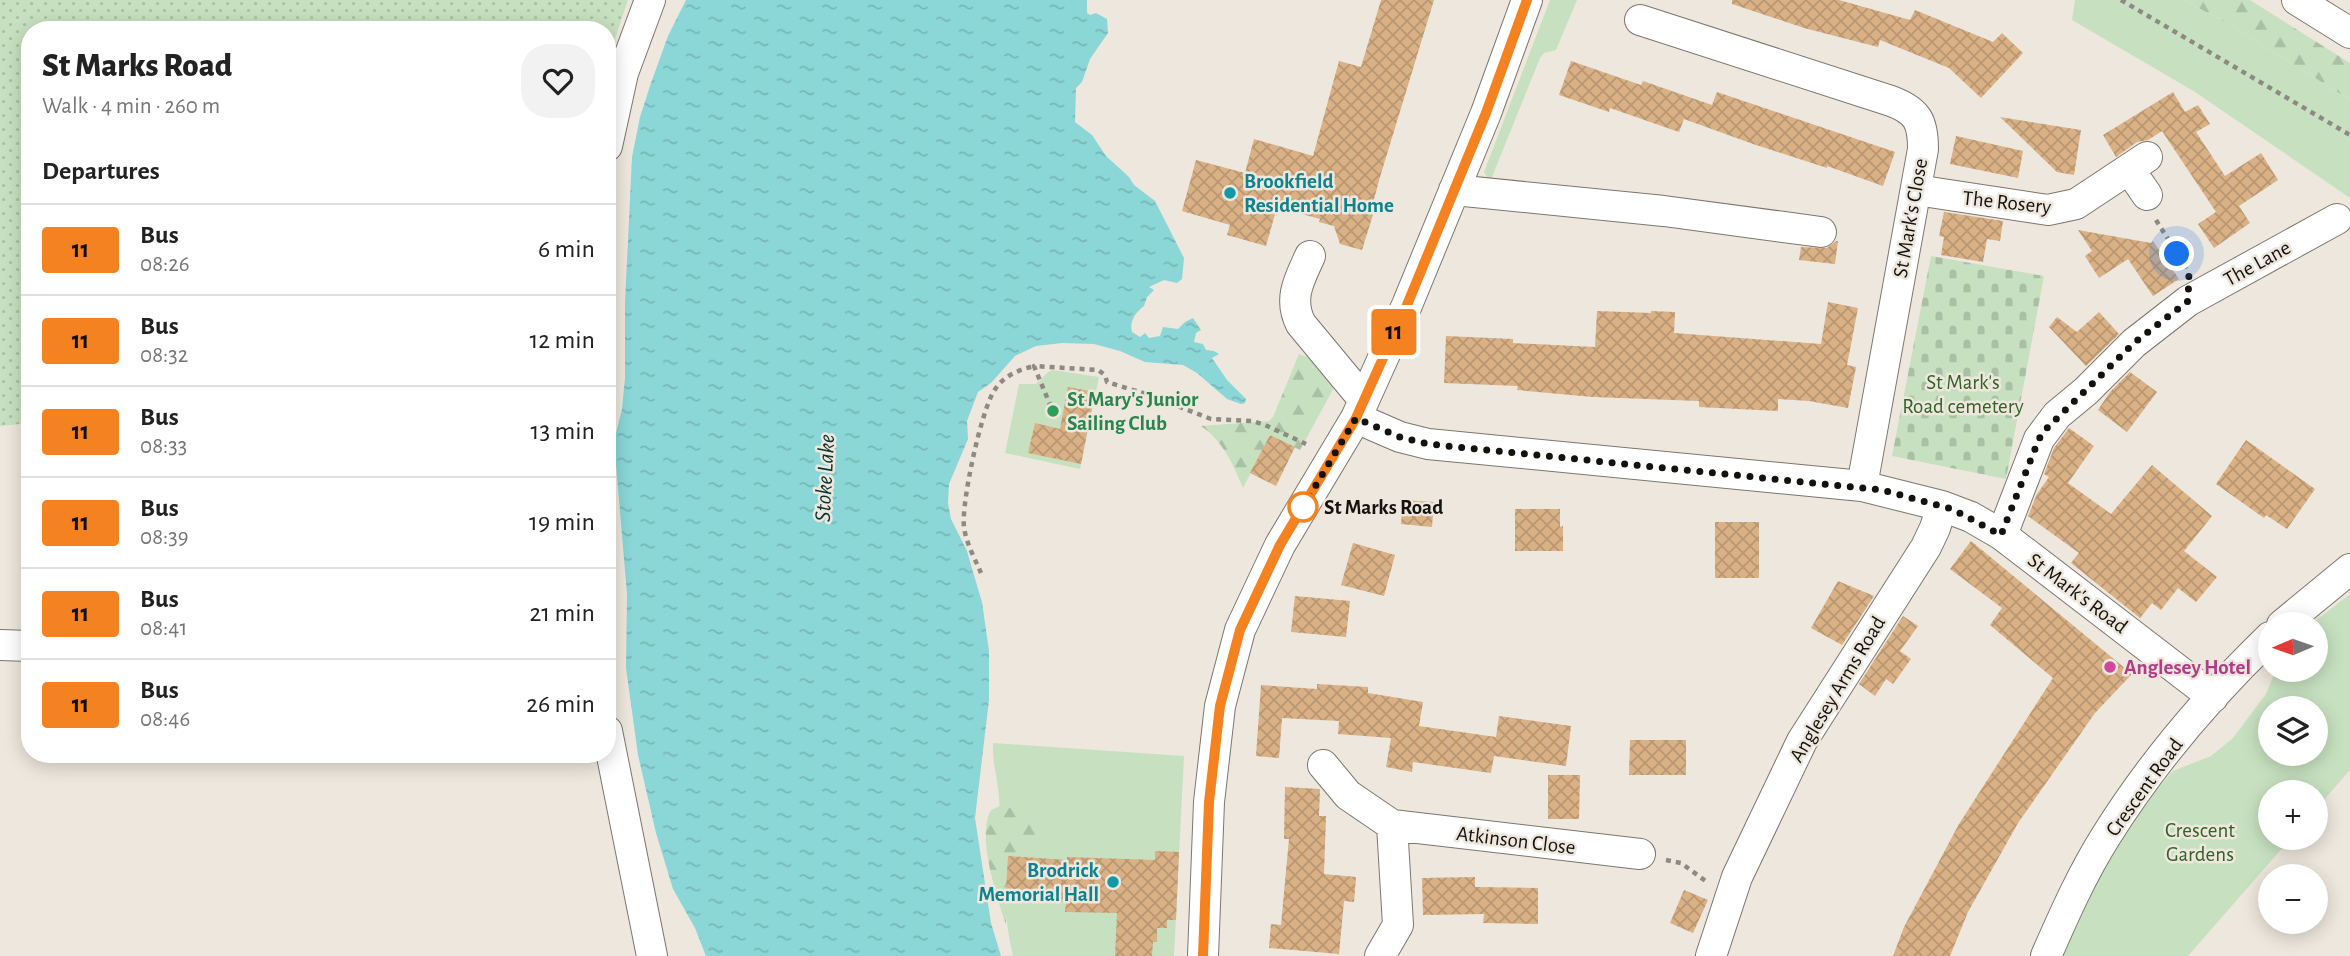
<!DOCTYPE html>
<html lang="en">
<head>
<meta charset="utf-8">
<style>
	:root { --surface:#fff; --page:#f2f2f2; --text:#222; --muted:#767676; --line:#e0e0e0 }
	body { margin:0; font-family:"Alegreya Sans",sans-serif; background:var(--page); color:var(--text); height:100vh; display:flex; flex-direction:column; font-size:26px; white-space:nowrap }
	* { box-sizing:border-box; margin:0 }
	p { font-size:23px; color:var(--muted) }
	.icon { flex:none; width:38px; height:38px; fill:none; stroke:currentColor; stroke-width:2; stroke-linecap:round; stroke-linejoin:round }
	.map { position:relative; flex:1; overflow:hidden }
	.sheet { position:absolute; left:21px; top:21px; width:595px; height:742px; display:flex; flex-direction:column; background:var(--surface); border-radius:28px; box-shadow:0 4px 18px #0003 }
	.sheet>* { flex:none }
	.badge { padding:0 14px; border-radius:5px; font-size:24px; line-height:46px }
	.needle { width:46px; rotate:268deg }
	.buttons { position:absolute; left:2258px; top:612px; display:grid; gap:14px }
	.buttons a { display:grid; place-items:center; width:70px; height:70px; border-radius:50%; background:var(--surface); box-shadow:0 4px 18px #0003; font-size:35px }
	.you { position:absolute; width:35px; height:35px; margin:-18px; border:5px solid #fff; border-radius:50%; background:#1a73e8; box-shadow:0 0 0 10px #1a73e833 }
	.map>.badge { position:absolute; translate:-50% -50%; box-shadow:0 0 0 4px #fff }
	h2 { padding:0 21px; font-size:26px; line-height:63px }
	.round { display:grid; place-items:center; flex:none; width:74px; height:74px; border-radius:28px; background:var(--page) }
	.summary { display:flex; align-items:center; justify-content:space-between; height:119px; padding:0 21px }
	h1 { font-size:33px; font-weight:800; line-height:52px }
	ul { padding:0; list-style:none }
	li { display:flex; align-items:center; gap:21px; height:91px; padding:0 21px; border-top:2px solid var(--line) }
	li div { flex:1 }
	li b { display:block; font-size:26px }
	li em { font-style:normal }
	li .badge { min-width:77px; font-weight:700; text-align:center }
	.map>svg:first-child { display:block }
	.green { fill:#c7e1c0; fill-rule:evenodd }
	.forest { fill:url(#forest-firs) }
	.cemetery { fill:url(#cemetery-stones) }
	.garden { fill:url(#garden-dots) }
	.water { fill:url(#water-ripples) }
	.building { fill:url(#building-cross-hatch) }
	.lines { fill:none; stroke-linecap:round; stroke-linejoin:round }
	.minor-casing { stroke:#7d766e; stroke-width:32 }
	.path { stroke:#8e8982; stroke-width:4.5; stroke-dasharray:5 5; stroke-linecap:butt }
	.minor { stroke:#fff; stroke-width:30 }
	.line-casing { stroke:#fff; stroke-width:16 }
	.line { stroke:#f58220; stroke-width:10 }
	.walk { stroke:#14120e; stroke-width:7; stroke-dasharray:0 12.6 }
	.culture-dot { fill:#0f9aa8; stroke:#eee7dd; stroke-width:2.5 }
	.leisure-dot { fill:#2e9e5b; stroke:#eee7dd; stroke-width:2.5 }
	.stop-dot { fill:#fff; stroke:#f58220; stroke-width:3.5 }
	.hotel-dot { fill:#d1479c; stroke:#eee7dd; stroke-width:2.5 }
	.labels { text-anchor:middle; stroke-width:5; stroke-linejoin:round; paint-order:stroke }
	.culture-label { font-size:21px; font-weight:bold; fill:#0d838f; stroke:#eee7dd; text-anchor:start }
	.street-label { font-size:21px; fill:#14120e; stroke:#eee7dd }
	.park-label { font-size:21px; fill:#326226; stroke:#eee7dd }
	.leisure-label { font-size:21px; font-weight:bold; fill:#27864d; stroke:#eee7dd; text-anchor:start }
	.stop-label { font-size:21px; font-weight:bold; fill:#14120e; stroke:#eee7dd; text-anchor:start }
	.hotel-label { font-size:21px; font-weight:bold; fill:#b23c85; stroke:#eee7dd; text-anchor:start }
	.water-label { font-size:23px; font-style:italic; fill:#0b3232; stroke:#eee7dd }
</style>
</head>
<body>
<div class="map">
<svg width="2350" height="956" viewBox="0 0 2350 956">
	<defs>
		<pattern id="forest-firs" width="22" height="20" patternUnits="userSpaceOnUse" patternTransform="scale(1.75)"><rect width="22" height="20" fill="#c7e1c0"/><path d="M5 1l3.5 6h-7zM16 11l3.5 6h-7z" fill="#aac0a4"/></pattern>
		<pattern id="cemetery-stones" width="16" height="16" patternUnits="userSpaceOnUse" patternTransform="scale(1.75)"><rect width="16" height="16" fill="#c7e1c0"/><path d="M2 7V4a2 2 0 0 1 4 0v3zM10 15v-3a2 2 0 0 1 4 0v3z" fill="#aac0a4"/></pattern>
		<pattern id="garden-dots" width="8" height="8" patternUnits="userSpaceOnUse" patternTransform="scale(1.75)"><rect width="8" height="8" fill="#c7e1c0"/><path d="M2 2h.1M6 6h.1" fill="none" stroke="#aac0a4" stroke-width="1.8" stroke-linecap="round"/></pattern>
		<pattern id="water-ripples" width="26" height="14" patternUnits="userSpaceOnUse" patternTransform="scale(1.75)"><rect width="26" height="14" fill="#8bd6d7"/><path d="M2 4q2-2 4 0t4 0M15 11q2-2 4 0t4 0" fill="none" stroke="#77b7b7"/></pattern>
		<pattern id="building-cross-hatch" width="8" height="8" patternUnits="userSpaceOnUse" patternTransform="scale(1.75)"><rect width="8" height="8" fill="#d9b185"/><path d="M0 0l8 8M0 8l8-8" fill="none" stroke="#b99772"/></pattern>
	</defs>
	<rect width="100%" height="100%" fill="#eee7dd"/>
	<path class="green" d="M 1550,0 L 1577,0 L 1556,50 L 1544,53 L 1540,58 L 1490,182 L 1484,172 Z
		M 2075,0 L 2184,0 L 2232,26 L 2350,100 L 2350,198 L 2195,92 L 2072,20 Z
		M 1053,370 L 1099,377 L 1080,469 L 1005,453 L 1019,384 L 1036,384 L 1048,372 Z
		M 2350,594 L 2350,770 L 2315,810 L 2315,793 L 2270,793 L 2270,838 L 2291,838 L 2188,956 L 2060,956 L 2103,870 L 2151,796 L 2173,771 L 2211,756 L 2233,738 L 2266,694 L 2276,670 L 2315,670 L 2315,625 L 2310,625 ZM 2270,709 L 2315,709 L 2315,754 L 2270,754 Z
		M 993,743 L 1184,756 L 1174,956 L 1013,956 C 1001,904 1003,851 999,798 C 998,779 992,763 993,743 Z"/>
	<path class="forest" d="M 2184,0 L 2250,0 L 2350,63 L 2350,100 L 2232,26 Z
		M 1299,354 L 1331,366 L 1342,373 L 1300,450 L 1270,435 L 1243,488 C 1233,464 1223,441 1201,426 L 1269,421 L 1273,417 Z
		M 1000,806 L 1033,813 L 1039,816 L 1040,835 L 1031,858 L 1006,890 L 1006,925 C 997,897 976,836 991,810 Z"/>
	<path class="cemetery" d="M 1931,256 L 2044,276 L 2006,479 L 1892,456 Z"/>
	<path class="garden" d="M 0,0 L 628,0 L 607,63 L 607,30 L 30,30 L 30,423 L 0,426 Z"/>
	<path class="water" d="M 686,0 L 1087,0 L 1087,13 L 1090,15 L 1096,13 L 1107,19 L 1108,33 L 1090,59 L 1082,82 L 1076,88 L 1075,122 L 1092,135 L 1106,156 L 1129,177 L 1134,185 L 1155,201 L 1184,258 L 1182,279 L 1177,283 L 1164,280 L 1149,287 L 1154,290 L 1147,297 L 1144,306 C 1136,312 1129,321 1132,332 L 1140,337 L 1145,333 L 1149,338 L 1160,336 L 1163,327 L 1178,329 L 1185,322 L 1193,318 L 1201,330 L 1196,333 L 1194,342 L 1203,344 L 1206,350 L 1214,351 L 1219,354 L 1212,358 L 1227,380 L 1246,399 L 1245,403 L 1241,404 L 1227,399 L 1197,373 L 1183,365 L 1145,362 L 1120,351 L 1094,344 L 1062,343 L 1036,346 L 1015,356 L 991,383 L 978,392 L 967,421 L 968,439 L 949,484 L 948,503 L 951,519 L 967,551 L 973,572 L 982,602 L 989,651 L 989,700 L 975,818 L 991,923 L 1001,956 L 706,956 L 695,928 L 673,889 L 656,833 L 638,755 L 626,668 L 627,594 L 614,441 L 622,409 L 625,378 L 625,302 L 632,157 L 640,117 L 651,83 L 668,36 Z"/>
	<path class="building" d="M 1381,0 L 1434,0 L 1380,177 L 1373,203 L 1376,205 L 1362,250 L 1340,244 L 1334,226 L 1319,222 L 1320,219 L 1277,207 L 1266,246 L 1227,235 L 1230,225 L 1182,211 L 1196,160 L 1245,173 L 1254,139 L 1313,156 L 1339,61 L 1361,67 Z
		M 1732,0 L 1839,0 L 1910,20 L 1915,10 L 1993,42 L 2002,33 L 2023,53 L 1981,98 L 1949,68 L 1880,40 L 1878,47 L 1804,28 L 1732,4 Z
		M 1571,61 L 1641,85 L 1643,81 L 1712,105 L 1717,92 L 1895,152 L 1883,186 L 1827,166 L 1827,168 L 1753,144 L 1684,119 L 1679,132 L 1610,108 L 1609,112 L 1559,95 Z
		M 2173,92 L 2185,112 L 2198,105 L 2210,124 L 2196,132 L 2225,176 L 2261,153 L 2278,180 L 2239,206 L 2250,223 L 2214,248 L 2198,224 L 2216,212 L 2162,131 L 2148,140 L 2137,142 L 2116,157 L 2103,135 Z
		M 2000,117 L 2081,130 L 2074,175 L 2057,172 Z
		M 1956,136 L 2023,151 L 2018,178 L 1950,164 Z
		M 1944,212 L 2003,221 L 2000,241 L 1987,239 L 1983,262 L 1941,255 L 1944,237 L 1939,236 Z
		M 2078,230 L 2151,243 L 2153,241 L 2179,279 L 2153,296 L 2128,259 L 2099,278 L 2085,256 L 2092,251 Z
		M 1836,241 L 1838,241 L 1835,264 L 1799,260 L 1801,247 L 1827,248 Z
		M 1828,302 L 1858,308 L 1847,365 L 1856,367 L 1848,408 L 1809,401 L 1778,399 L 1778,411 L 1699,407 L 1699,401 L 1593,397 L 1517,390 L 1518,386 L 1444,383 L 1446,336 L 1513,339 L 1513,343 L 1595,347 L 1597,311 L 1651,313 L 1651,311 L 1675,312 L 1674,333 L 1821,344 Z
		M 2099,312 L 2119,334 L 2086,366 L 2049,327 L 2057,317 L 2077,332 Z
		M 2130,372 L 2157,392 L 2127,432 L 2098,410 L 2110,392 Z
		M 1068,387 L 1095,392 L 1081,464 L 1028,453 L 1035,423 L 1060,429 Z
		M 2069,428 L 2094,446 L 2068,483 L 2111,514 L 2152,465 L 2212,516 L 2184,551 L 2217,577 L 2196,602 L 2178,588 L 2161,610 L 2152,603 L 2140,618 L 2071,563 L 2079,553 L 2028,516 L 2037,494 L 2049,477 L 2044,474 L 2054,448 Z
		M 1270,435 L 1295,447 L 1276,486 L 1250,473 Z
		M 2246,440 L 2315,489 L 2287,529 L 2266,515 L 2264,518 L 2216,484 Z
		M 1403,500 L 1434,502 L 1432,527 L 1401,524 Z
		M 1515,509 L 1560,509 L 1560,527 L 1563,526 L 1563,551 L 1515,551 Z
		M 1715,522 L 1759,522 L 1759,578 L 1715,578 Z
		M 1971,541 L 2132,674 L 2095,713 L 2018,823 L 1968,912 L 1950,956 L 1893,956 L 1904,927 L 1959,824 L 2053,678 L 1990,625 L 2002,608 L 1950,569 Z
		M 1353,543 L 1395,555 L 1384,596 L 1341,585 Z
		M 1838,581 L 1874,596 L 1842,645 L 1811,628 Z
		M 1295,596 L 1350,601 L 1346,637 L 1291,632 Z
		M 1903,616 L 1918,626 L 1900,651 L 1911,659 L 1893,684 L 1886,679 L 1875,696 L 1859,684 Z
		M 1317,684 L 1368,687 L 1368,693 L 1423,702 L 1419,726 L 1496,737 L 1499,716 L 1571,726 L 1566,766 L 1494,756 L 1491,773 L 1413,762 L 1412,772 L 1386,767 L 1391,738 L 1338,734 L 1339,721 L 1282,718 L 1279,758 L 1256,756 L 1261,685 L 1317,689 Z
		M 1630,740 L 1686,740 L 1686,775 L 1629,775 Z
		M 1548,775 L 1580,775 L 1579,819 L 1548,819 Z
		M 1285,787 L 1320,789 L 1319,816 L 1326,816 L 1324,874 L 1356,877 L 1354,902 L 1344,901 L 1339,954 L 1269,948 L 1271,924 L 1281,925 L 1289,839 L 1284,839 Z
		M 1155,851 L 1179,852 L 1176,920 L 1167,920 L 1167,928 L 1157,928 L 1157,942 L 1153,942 L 1152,956 L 1115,956 L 1117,913 L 1065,912 L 1066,902 L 1051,902 L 1051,893 L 1006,890 L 1008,856 L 1067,860 L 1067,857 L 1155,860 Z
		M 1475,877 L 1475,887 L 1538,888 L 1538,924 L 1483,923 L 1484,914 L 1423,915 L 1422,878 Z
		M 1684,890 L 1708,900 L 1693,933 L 1670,923 Z"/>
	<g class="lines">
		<g class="minor-casing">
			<path id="minor" d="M 2297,0 L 2350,33
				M 1640,20 L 1891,101 C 1918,111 1923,122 1923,149 L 1862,486
				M 607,146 L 623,73 L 650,0
				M 2129,169 L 2147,195
				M 1454,190 L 1664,211 L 1821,232
				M 1916,190 L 2048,210 L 2076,204 L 2147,157
				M 1310,256 C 1299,280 1288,299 1301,324 L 1364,400
				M 1356,418 L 1400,437 L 1428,444 L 1862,486 L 1942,506 L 1971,517 L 2002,535 L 2213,697
				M 2002,535 L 2039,439 L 2057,415 L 2086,391 L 2134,343 L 2188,301 L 2337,219
				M 2282,625 L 2350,569
				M 0,645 L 30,646
				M 607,731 L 652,956
				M 1323,765 L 1348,795 L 1392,825 L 1640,854
				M 1203,956 L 1209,802 L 1220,706 L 1240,630 L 1280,545 L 1356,418 L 1407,305 L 1486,113 L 1527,0
				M 1380,956 L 1398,925 L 1392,825
				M 1711,956 L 1737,877 L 1802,741 L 1926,547 L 1935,528 L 1942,506
				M 2046,956 C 2064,915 2082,874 2106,836 C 2151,764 2209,696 2270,637"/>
		</g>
		<path class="path" d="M 2121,0 L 2350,135
			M 2156,220 L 2187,269
			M 1051,407 L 1034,366 L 1098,370 L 1105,375 L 1107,382 L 1146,394 L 1211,419 L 1252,421 L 1265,425 L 1306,444
			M 981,573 C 975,559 966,543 964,527 C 961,504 981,411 994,391 C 1003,376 1018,370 1034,366
			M 1666,860 L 1681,863 L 1707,882"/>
		<use href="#minor" class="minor"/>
	</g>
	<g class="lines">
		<g class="line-casing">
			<path id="line" d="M 1203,956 L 1209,802 L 1220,706 L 1240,630 L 1280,545 L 1356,418 L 1407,305 L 1486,113 L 1527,0"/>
		</g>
		<use href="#line" class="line"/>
		<path class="walk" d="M 1303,507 L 1356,418 L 1400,437 L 1428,444 L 1882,490 L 1952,509 L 2001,535 L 2039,439 L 2045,430 L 2134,343 L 2188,301 L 2189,272 L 2177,254"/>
	</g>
	<g class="culture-dot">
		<circle cx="1230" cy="193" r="7"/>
		<circle cx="1113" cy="882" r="7"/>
	</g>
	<circle class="leisure-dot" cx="1053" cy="411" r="7"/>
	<circle class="stop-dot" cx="1303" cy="507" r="14"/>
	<circle class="hotel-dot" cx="2110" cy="667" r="7"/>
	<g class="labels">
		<g class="culture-label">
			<text x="1244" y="188">Brookfield<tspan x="1244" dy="24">Residential Home</tspan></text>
			<text x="1099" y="877" text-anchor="end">Brodrick<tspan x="1099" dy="24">Memorial Hall</tspan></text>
		</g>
		<g class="street-label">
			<text transform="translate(2007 202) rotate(6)" y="7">The Rosery</text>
			<text transform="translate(1910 218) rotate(-80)" y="7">St Mark's Close</text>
			<text transform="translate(2257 263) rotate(-29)" y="7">The Lane</text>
			<text transform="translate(2078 593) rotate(37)" y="7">St Mark's Road</text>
			<text transform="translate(1837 689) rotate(-59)" y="7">Anglesey Arms Road</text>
			<text transform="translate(2144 787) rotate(-54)" y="7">Crescent Road</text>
			<text transform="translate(1516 840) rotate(7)" y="7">Atkinson Close</text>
		</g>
		<g class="park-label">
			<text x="1963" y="389">St Mark's<tspan x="1963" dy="24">Road cemetery</tspan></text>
			<text x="2200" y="837">Crescent<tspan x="2200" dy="24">Gardens</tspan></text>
		</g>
		<g class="leisure-label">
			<text x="1067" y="406">St Mary's Junior<tspan x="1067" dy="24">Sailing Club</tspan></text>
		</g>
		<g class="stop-label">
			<text x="1324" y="514">St Marks Road</text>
		</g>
		<g class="hotel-label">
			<text x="2124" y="674">Anglesey Hotel</text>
		</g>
		<g class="water-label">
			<text transform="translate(824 478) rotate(-87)" y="8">Stoke Lake</text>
		</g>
	</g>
</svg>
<div class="buttons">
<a><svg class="needle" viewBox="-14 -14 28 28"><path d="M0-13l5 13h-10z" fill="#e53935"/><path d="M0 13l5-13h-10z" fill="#767676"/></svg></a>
<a><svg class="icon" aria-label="layers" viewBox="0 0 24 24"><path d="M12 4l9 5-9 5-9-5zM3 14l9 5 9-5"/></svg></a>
<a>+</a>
<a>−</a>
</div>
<div class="you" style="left:2177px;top:254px"></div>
<b class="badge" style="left:1394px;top:332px;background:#f58220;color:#111">11</b>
<section class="sheet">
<div class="summary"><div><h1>St Marks Road</h1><p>Walk · 4 min · 260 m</p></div><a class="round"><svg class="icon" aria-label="heart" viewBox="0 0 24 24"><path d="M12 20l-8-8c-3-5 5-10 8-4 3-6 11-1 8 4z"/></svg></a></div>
<h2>Departures</h2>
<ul>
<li><span class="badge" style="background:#f58220;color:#111">11</span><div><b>Bus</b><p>08:26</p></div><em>6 min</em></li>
<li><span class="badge" style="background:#f58220;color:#111">11</span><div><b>Bus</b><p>08:32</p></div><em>12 min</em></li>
<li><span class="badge" style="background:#f58220;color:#111">11</span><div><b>Bus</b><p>08:33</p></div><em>13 min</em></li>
<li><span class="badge" style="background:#f58220;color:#111">11</span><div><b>Bus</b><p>08:39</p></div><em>19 min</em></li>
<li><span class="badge" style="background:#f58220;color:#111">11</span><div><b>Bus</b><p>08:41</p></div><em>21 min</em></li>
<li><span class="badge" style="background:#f58220;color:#111">11</span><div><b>Bus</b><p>08:46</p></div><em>26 min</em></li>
</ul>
</section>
</div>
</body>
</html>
